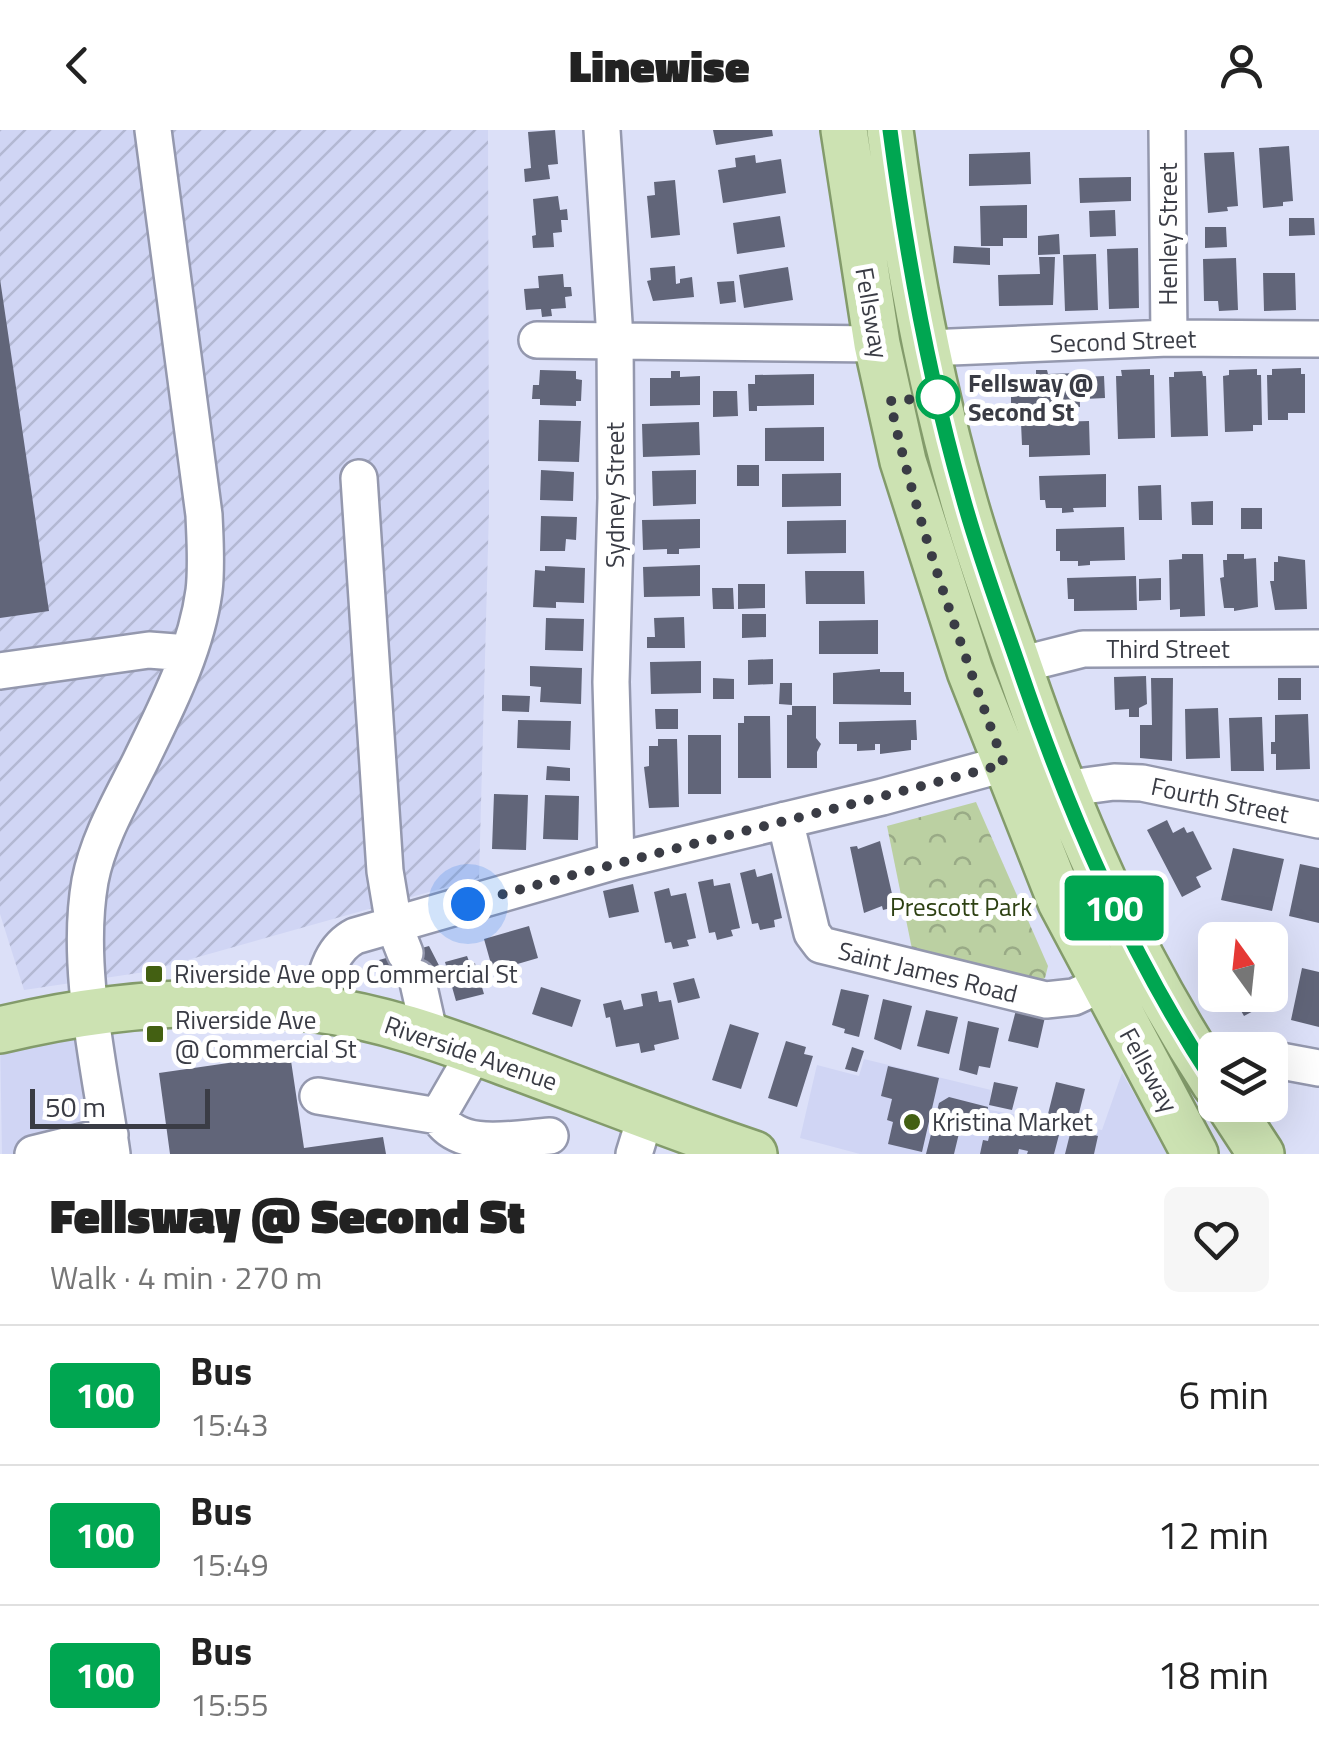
<!DOCTYPE html>
<html lang="en">
<head>
<meta charset="utf-8">
<style>
	:root { --surface:#fff; --page:#f6f6f6; --text:#222; --muted:#767676; --line:#e0e0e0 }
	body { margin:0; font-family:"Titillium Web",sans-serif; background:var(--page); color:var(--text); height:100vh; display:flex; flex-direction:column; font-size:38px; white-space:nowrap }
	* { box-sizing:border-box; margin:0 }
	p { font-size:32px; color:var(--muted) }
	.icon { flex:none; width:55px; height:55px; fill:none; stroke:currentColor; stroke-width:2; stroke-linecap:round; stroke-linejoin:round }
	.map { position:relative; height:1024px; overflow:hidden }
	.sheet { display:flex; flex-direction:column; background:var(--surface); flex:1 }
	.sheet>* { flex:none }
	.badge { padding:0 20px; border-radius:8px; font-size:35px; line-height:65px }
	.needle { width:65px; rotate:345deg }
	.controls { position:absolute; left:1198px; top:792px; display:grid; gap:20px }
	.controls a { display:grid; place-items:center; width:90px; height:90px; border-radius:15px; background:var(--surface); box-shadow:0 10px 40px #0002; font-size:50px }
	.scale { position:absolute; left:30px; bottom:25px; width:180px; box-sizing:border-box; padding-left:10px; border:5px solid #3a3c45; border-top:0; font-size:28px; line-height:35px; white-space:nowrap; color:#3a3c45; -webkit-text-stroke:8px #fff; paint-order:stroke }
	.you { position:absolute; width:50px; height:50px; margin:-25px; border:8px solid #fff; border-radius:50%; background:#1a73e8; box-shadow:0 0 0 15px #1a73e833 }
	.map>.badge { position:absolute; translate:-50% -50%; box-shadow:0 0 0 5px #fff }
	.round { display:grid; place-items:center; flex:none; width:105px; height:105px; border-radius:15px; background:var(--page) }
	.overview { display:flex; align-items:center; justify-content:space-between; height:170px; padding:0 50px }
	h1 { font-size:48px; font-weight:800; line-height:75px }
	ul { padding:0; list-style:none }
	li { display:flex; align-items:center; gap:30px; height:140px; padding:0 50px; border-top:2px solid var(--line) }
	li div { flex:1 }
	li b { display:block; font-size:38px }
	li em { font-style:normal }
	li .badge { min-width:110px; font-weight:700; text-align:center }
	header { display:flex; justify-content:space-between; align-items:center; height:130px; padding:0 50px; background:var(--surface); font-size:45px; font-weight:800 }
	.map>svg:first-child { display:block }
	.built { fill:#d0d5f4 }
	.industrial { fill:url(#industrial-furrows) }
	.park { fill:url(#park-crowns) }
	.building { fill:#616579 }
	.lines { fill:none; stroke-linecap:round; stroke-linejoin:round }
	.minor-casing { stroke:#9498ae; stroke-width:40 }
	.major-casing { stroke:#839b6b; stroke-width:50 }
	.minor { stroke:#fff; stroke-width:35 }
	.major { stroke:#cce2b2; stroke-width:45 }
	.line-casing { stroke:#fff; stroke-width:22 }
	.line { stroke:#00a651; stroke-width:15 }
	.walk { stroke:#3a3c45; stroke-width:10; stroke-dasharray:0 18 }
	.stop-dot { fill:#fff; stroke:#00a651; stroke-width:5 }
	.poi-dot { fill:#436012; stroke:#fff; stroke-width:4 }
	.labels { text-anchor:middle; stroke-width:10; stroke-linejoin:round; paint-order:stroke }
	.street-label { font-size:25px; fill:#3a3c45; stroke:#fff }
	.stop-label { font-size:25px; font-weight:bold; fill:#3a3c45; stroke:#fff; text-anchor:start }
	.park-label { font-size:25px; fill:#2d4012; stroke:#fff }
	.poi-label { font-size:25px; fill:#3a3c45; stroke:#fff; text-anchor:start }
</style>
</head>
<body>
<header><svg class="icon" aria-label="back" viewBox="0 0 24 24"><path d="M15 5l-7 7 7 7"/></svg>Linewise<svg class="icon" aria-label="person" viewBox="0 0 24 24"><circle cx="12" cy="8" r="4"/><path d="M4 21q1-7 8-7t8 7"/></svg></header>
<div class="map">
<svg width="1319" height="1024" viewBox="0 0 1319 1024">
	<defs>
		<pattern id="industrial-furrows" width="10" height="10" patternUnits="userSpaceOnUse" patternTransform="scale(2.5)"><rect width="10" height="10" fill="#d0d5f4"/><path d="M-1 1l2-2M0 10L10 0M9 11l2-2" fill="none" stroke="#b3b8d3"/></pattern>
		<pattern id="park-crowns" width="20" height="18" patternUnits="userSpaceOnUse" patternTransform="scale(2.5)"><rect width="20" height="18" fill="#bbd0a2"/><path d="M2 6a3 3 0 1 1 6 0M12 15a3 3 0 1 1 6 0" fill="none" stroke="#99aa86"/></pattern>
	</defs>
	<rect width="100%" height="100%" fill="#dce0f8"/>
	<path class="built" d="M 87,887 L 105,1024 L 2,1024 L 0,907 Z
		M 864,929 L 991,960 L 990,980 L 1102,1000 L 1122,943 L 1169,1024 L 860,1024 L 800,1008 L 817,935 L 859,946 Z"/>
	<path class="industrial" d="M 0,0 L 488,0 L 489,380 L 479,748 L 145,842 L 24,860 L 0,784 Z"/>
	<path class="park" d="M 976,672 L 1048,836 L 1045,848 L 1039,851 L 913,824 L 887,696 Z"/>
	<path class="building" d="M 555,0 L 558,34 L 548,35 L 550,49 L 525,52 L 524,39 L 531,38 L 528,2 Z
		M 713,0 L 772,0 L 773,6 L 716,15 Z
		M 1289,16 L 1293,71 L 1283,72 L 1283,76 L 1263,78 L 1259,18 Z
		M 1030,22 L 1031,54 L 969,56 L 969,24 Z
		M 1234,22 L 1238,76 L 1227,77 L 1228,81 L 1208,83 L 1204,23 Z
		M 755,25 L 756,33 L 781,29 L 786,63 L 723,73 L 718,40 L 736,37 L 735,28 Z
		M 1131,47 L 1131,71 L 1080,73 L 1079,48 Z
		M 675,50 L 680,105 L 651,108 L 647,66 L 655,65 L 654,52 Z
		M 558,66 L 560,80 L 567,79 L 568,90 L 561,90 L 562,102 L 553,103 L 554,117 L 533,118 L 532,106 L 536,105 L 533,69 Z
		M 1027,75 L 1027,108 L 1003,108 L 1003,116 L 981,116 L 980,76 Z
		M 1115,80 L 1116,106 L 1090,107 L 1089,81 Z
		M 780,86 L 785,117 L 737,124 L 733,93 Z
		M 1289,88 L 1314,88 L 1315,105 L 1289,106 Z
		M 1205,97 L 1226,97 L 1227,117 L 1205,118 Z
		M 1059,104 L 1060,124 L 1038,125 L 1038,106 Z
		M 954,116 L 990,118 L 990,135 L 953,133 Z
		M 1138,118 L 1139,178 L 1109,179 L 1107,119 Z
		M 1096,124 L 1098,180 L 1065,181 L 1063,125 Z
		M 1039,127 L 1055,127 L 1053,175 L 999,176 L 998,145 L 1040,144 Z
		M 1236,128 L 1238,180 L 1219,181 L 1218,171 L 1204,171 L 1203,129 Z
		M 675,136 L 676,154 L 680,153 L 680,149 L 692,147 L 694,167 L 653,171 L 647,151 L 651,150 L 650,138 Z
		M 788,137 L 793,170 L 744,178 L 739,145 Z
		M 1263,143 L 1295,143 L 1296,180 L 1264,181 Z
		M 563,144 L 564,157 L 571,157 L 572,166 L 565,167 L 566,178 L 551,179 L 552,186 L 542,187 L 541,179 L 526,180 L 524,159 L 539,158 L 538,146 Z
		M 0,149 L 49,481 L 0,488 Z
		M 734,151 L 736,172 L 720,174 L 717,152 Z
		M 1301,238 L 1301,244 L 1305,244 L 1305,283 L 1288,283 L 1288,290 L 1268,290 L 1267,245 L 1272,245 L 1272,239 Z
		M 1150,239 L 1150,245 L 1154,245 L 1155,308 L 1118,309 L 1116,246 L 1122,246 L 1121,240 Z
		M 1257,239 L 1257,245 L 1261,245 L 1262,295 L 1253,295 L 1253,301 L 1225,302 L 1223,246 L 1229,245 L 1229,240 Z
		M 540,240 L 576,241 L 576,249 L 582,250 L 581,271 L 576,271 L 576,276 L 540,275 L 540,269 L 532,269 L 533,255 L 539,255 Z
		M 1036,240 L 1047,240 L 1048,244 L 1079,243 L 1080,277 L 1011,278 L 1011,255 L 1019,255 L 1019,245 L 1036,244 Z
		M 671,241 L 680,241 L 680,247 L 700,246 L 700,275 L 650,276 L 650,248 L 671,248 Z
		M 1202,241 L 1203,246 L 1206,246 L 1208,306 L 1171,307 L 1169,247 L 1174,247 L 1174,242 Z
		M 814,244 L 814,275 L 757,276 L 757,281 L 749,281 L 748,254 L 755,254 L 755,245 Z
		M 1104,246 L 1105,268 L 1085,269 L 1084,247 Z
		M 713,261 L 737,261 L 738,286 L 713,287 Z
		M 539,290 L 581,291 L 579,332 L 538,331 Z
		M 1089,291 L 1090,325 L 1029,327 L 1029,315 L 1022,315 L 1021,293 Z
		M 699,292 L 700,325 L 643,327 L 642,294 Z
		M 824,297 L 824,331 L 765,331 L 765,298 Z
		M 737,335 L 759,335 L 759,356 L 737,356 Z
		M 541,340 L 574,342 L 573,371 L 540,370 Z
		M 696,340 L 696,374 L 653,376 L 652,341 Z
		M 841,343 L 841,376 L 782,377 L 782,344 Z
		M 1106,344 L 1106,377 L 1073,378 L 1074,382 L 1062,383 L 1062,378 L 1046,378 L 1045,370 L 1040,370 L 1039,346 Z
		M 1161,355 L 1162,390 L 1139,390 L 1138,356 Z
		M 1213,371 L 1213,395 L 1192,395 L 1191,372 Z
		M 1241,378 L 1262,378 L 1262,399 L 1241,399 Z
		M 541,386 L 577,387 L 576,410 L 566,409 L 565,421 L 540,421 Z
		M 700,389 L 700,418 L 679,419 L 679,424 L 667,424 L 667,419 L 643,420 L 642,390 Z
		M 846,390 L 846,423 L 787,424 L 787,391 Z
		M 1124,397 L 1125,430 L 1090,431 L 1090,435 L 1078,436 L 1078,431 L 1060,431 L 1060,421 L 1056,421 L 1056,399 Z
		M 1182,424 L 1203,424 L 1205,486 L 1180,487 L 1180,479 L 1170,480 L 1169,430 L 1182,429 Z
		M 1227,424 L 1244,424 L 1244,429 L 1256,428 L 1258,477 L 1234,481 L 1234,478 L 1224,478 L 1220,448 L 1224,447 L 1223,430 L 1227,430 Z
		M 1278,426 L 1305,430 L 1307,479 L 1275,480 L 1270,451 L 1274,451 L 1274,432 L 1278,432 Z
		M 700,435 L 700,466 L 644,467 L 643,437 Z
		M 545,436 L 585,438 L 584,473 L 556,472 L 556,478 L 533,477 L 535,440 L 545,441 Z
		M 805,441 L 864,441 L 865,474 L 806,474 Z
		M 1136,446 L 1137,480 L 1074,481 L 1074,469 L 1068,469 L 1067,448 Z
		M 1161,448 L 1161,470 L 1139,471 L 1139,449 Z
		M 738,454 L 765,454 L 765,478 L 738,479 Z
		M 712,458 L 733,458 L 734,479 L 713,479 Z
		M 742,484 L 766,484 L 766,507 L 742,508 Z
		M 684,487 L 685,518 L 647,518 L 647,507 L 655,507 L 654,488 Z
		M 546,488 L 584,489 L 583,521 L 545,520 Z
		M 878,490 L 878,524 L 819,524 L 819,491 Z
		M 773,529 L 773,554 L 748,555 L 748,530 Z
		M 701,531 L 701,563 L 651,564 L 650,532 Z
		M 530,536 L 582,538 L 581,574 L 540,572 L 541,557 L 530,556 Z
		M 880,539 L 880,542 L 904,542 L 904,562 L 911,562 L 911,575 L 833,574 L 833,543 Z
		M 1146,546 L 1147,574 L 1139,578 L 1139,587 L 1129,587 L 1129,579 L 1115,580 L 1114,547 Z
		M 713,548 L 734,549 L 734,569 L 713,569 Z
		M 1151,548 L 1173,548 L 1172,631 L 1140,628 L 1140,595 L 1152,595 Z
		M 1278,548 L 1301,548 L 1301,570 L 1278,570 Z
		M 780,553 L 792,553 L 792,575 L 779,574 Z
		M 502,565 L 530,566 L 529,582 L 502,581 Z
		M 792,576 L 816,576 L 816,608 L 821,614 L 817,622 L 817,638 L 787,638 L 787,585 L 792,585 Z
		M 1218,578 L 1220,628 L 1186,629 L 1185,579 Z
		M 655,579 L 678,579 L 678,599 L 656,599 Z
		M 1308,584 L 1310,639 L 1276,640 L 1276,624 L 1271,624 L 1271,612 L 1275,612 L 1275,585 Z
		M 744,586 L 770,586 L 771,648 L 738,648 L 738,593 L 744,593 Z
		M 1262,587 L 1264,641 L 1231,641 L 1229,588 Z
		M 518,590 L 571,591 L 570,620 L 517,618 Z
		M 916,590 L 917,610 L 911,610 L 911,620 L 880,624 L 880,614 L 875,614 L 875,620 L 857,621 L 857,614 L 839,614 L 839,592 Z
		M 688,605 L 721,605 L 721,664 L 688,664 Z
		M 658,609 L 677,609 L 679,677 L 649,678 L 644,637 L 649,636 L 649,616 L 658,616 Z
		M 547,636 L 570,638 L 570,651 L 546,650 Z
		M 494,664 L 528,665 L 526,720 L 492,719 Z
		M 545,665 L 579,666 L 578,710 L 543,709 Z
		M 1167,690 L 1173,703 L 1184,697 L 1187,703 L 1193,701 L 1212,739 L 1196,747 L 1201,757 L 1182,767 L 1147,700 Z
		M 880,711 L 895,777 L 883,780 L 882,776 L 864,783 L 850,717 L 857,716 L 858,719 Z
		M 1233,718 L 1284,729 L 1272,781 L 1221,770 Z
		M 1300,734 L 1319,738 L 1319,793 L 1289,786 Z
		M 755,739 L 757,747 L 772,743 L 782,788 L 774,790 L 775,797 L 760,800 L 758,793 L 752,794 L 740,743 Z
		M 713,749 L 714,756 L 730,753 L 740,798 L 731,800 L 733,806 L 717,810 L 715,802 L 709,803 L 698,752 Z
		M 633,754 L 639,782 L 609,788 L 603,761 Z
		M 669,758 L 671,766 L 686,763 L 696,808 L 687,810 L 689,816 L 673,819 L 671,812 L 665,813 L 654,762 Z
		M 529,796 L 538,828 L 493,841 L 484,809 Z
		M 429,816 L 446,849 L 436,853 L 385,840 L 379,830 Z
		M 467,826 L 470,834 L 475,833 L 476,840 L 470,842 L 471,846 L 478,844 L 484,864 L 456,871 L 445,832 Z
		M 1302,838 L 1319,842 L 1319,897 L 1291,890 Z
		M 694,848 L 700,868 L 678,873 L 673,853 Z
		M 541,857 L 581,870 L 572,897 L 532,884 Z
		M 841,859 L 869,865 L 859,907 L 844,903 L 845,899 L 832,895 Z
		M 657,861 L 659,872 L 671,870 L 679,909 L 654,915 L 655,920 L 641,923 L 639,913 L 616,917 L 610,887 L 606,888 L 603,874 L 621,870 L 624,880 L 643,876 L 641,864 Z
		M 1232,865 L 1271,865 L 1274,870 L 1244,886 Z
		M 883,869 L 912,876 L 901,920 L 874,909 Z
		M 926,880 L 958,887 L 949,924 L 917,916 Z
		M 1016,880 L 1045,887 L 1038,918 L 1008,911 Z
		M 968,891 L 999,898 L 990,938 L 979,936 L 977,945 L 959,940 Z
		M 730,894 L 759,903 L 741,959 L 712,950 Z
		M 786,911 L 806,917 L 804,924 L 813,926 L 797,977 L 768,968 Z
		M 852,917 L 864,921 L 857,942 L 845,939 Z
		M 290,924 L 304,1018 L 383,1007 L 386,1024 L 170,1024 L 159,943 Z
		M 888,936 L 939,948 L 922,1022 L 888,1014 L 893,992 L 887,990 L 892,969 L 881,966 Z
		M 994,952 L 1018,957 L 1012,980 L 989,975 Z
		M 1056,952 L 1085,959 L 1077,991 L 1048,984 Z
		M 949,967 L 988,977 L 983,1000 L 961,995 L 954,1024 L 926,1024 L 939,973 Z
		M 994,986 L 1060,1001 L 1054,1024 L 1027,1024 L 1028,1021 L 1019,1019 L 1018,1024 L 980,1024 L 983,1010 L 988,1011 Z
		M 1071,1000 L 1098,1006 L 1094,1024 L 1065,1024 Z"/>
	<g class="lines">
		<g class="minor-casing">
			<path id="minor" d="M 602,0 L 615,209 L 616,368 L 611,552 L 616,731
				M 1167,0 L 1169,208
				M 537,210 L 877,214
				M 927,218 L 1169,208 L 1319,209
				M 359,348 L 385,741 L 394,795 L 405,823
				M 1019,535 L 1083,519 L 1319,518
				M 0,541 L 149,520 L 188,523
				M 1062,659 L 1114,652 L 1142,653 L 1319,690
				M 785,690 L 812,803 L 821,815 L 1046,870 L 1074,867 L 1102,854
				M 417,848 L 430,906
				M 317,879 C 325,851 328,820 355,806 L 616,731 L 882,667 L 1004,634
				M 1270,929 L 1319,938
				M 318,966 L 438,986 L 475,922
				M 438,986 C 459,1022 515,1008 550,1006
				M 33,1024 L 110,1005
				M 112,1024 C 100,938 75,837 90,751 C 98,709 121,670 140,632 C 166,578 196,521 204,461 C 207,436 205,410 204,385 L 153,0
				M 634,1024 L 646,985"/>
		</g>
		<g class="major-casing">
			<path id="major" d="M 844,0 L 877,214 L 903,331 L 970,541 L 1061,772 L 1195,1024
				M 890,0 C 906,122 928,245 962,364 C 978,423 999,479 1019,537 C 1070,686 1129,822 1215,954
				M 0,900 C 102,875 211,866 316,879 C 384,887 449,912 512,935 C 593,965 673,997 754,1024
				M 1229,975 L 1261,1024"/>
		</g>
		<use href="#minor" class="minor"/>
		<use href="#major" class="major"/>
	</g>
	<g class="lines">
		<g class="line-casing">
			<path id="line" d="M 890,0 C 906,122 928,245 962,364 C 978,423 999,479 1019,537 C 1069,684 1129,824 1215,954"/>
		</g>
		<use href="#line" class="line"/>
		<path class="walk" d="M 468,774 C 646,723 826,683 1004,634 C 961,515 917,395 890,271 L 938,267"/>
	</g>
	<circle class="stop-dot" cx="938" cy="267" r="20"/>
	<g class="poi-dot">
		<rect x="144" y="834" width="20" height="20" rx="5"/>
		<rect x="145" y="894" width="20" height="20" rx="5"/>
		<circle cx="912" cy="992" r="10"/>
	</g>
	<g class="labels">
		<g class="street-label">
			<text transform="translate(1168 104) rotate(-90)" y="9">Henley Street</text>
			<text transform="translate(872 183) rotate(80)" y="9">Fellsway</text>
			<text transform="translate(1123 211) rotate(-2)" y="9">Second Street</text>
			<text transform="translate(615 365) rotate(-90)" y="9">Sydney Street</text>
			<text x="1168" y="528">Third Street</text>
			<text transform="translate(1220 670) rotate(12)" y="9">Fourth Street</text>
			<text transform="translate(928 842) rotate(14)" y="9">Saint James Road</text>
			<text transform="translate(471 923) rotate(19)" y="9">Riverside Avenue</text>
			<text transform="translate(1149 940) rotate(61)" y="9">Fellsway</text>
		</g>
		<g class="stop-label">
			<text x="968" y="262">Fellsway @<tspan x="968" dy="29">Second St</tspan></text>
		</g>
		<g class="park-label">
			<text x="961" y="786">Prescott Park</text>
		</g>
		<g class="poi-label">
			<text x="174" y="853">Riverside Ave opp Commercial St</text>
			<text x="175" y="899">Riverside Ave<tspan x="175" dy="29">@ Commercial St</tspan></text>
			<text x="932" y="1001">Kristina Market</text>
		</g>
	</g>
</svg>
<div class="controls">
<a><svg class="needle" viewBox="-14 -14 28 28"><path d="M0-13l5 13h-10z" fill="#e53935"/><path d="M0 13l5-13h-10z" fill="#767676"/></svg></a>
<a><svg class="icon" aria-label="layers" viewBox="0 0 24 24"><path d="M12 4l9 5-9 5-9-5zM3 14l9 5 9-5"/></svg></a>
</div>
<div class="scale">50 m</div>
<div class="you" style="left:468px;top:774px"></div>
<b class="badge" style="left:1114px;top:778px;background:#00a651;color:#fff">100</b>
</div>
<section class="sheet">
<div class="overview"><div><h1>Fellsway @ Second St</h1><p>Walk · 4 min · 270 m</p></div><a class="round"><svg class="icon" aria-label="heart" viewBox="0 0 24 24"><path d="M12 20l-8-8c-3-5 5-10 8-4 3-6 11-1 8 4z"/></svg></a></div>
<ul>
<li><span class="badge" style="background:#00a651;color:#fff">100</span><div><b>Bus</b><p>15:43</p></div><em>6 min</em></li>
<li><span class="badge" style="background:#00a651;color:#fff">100</span><div><b>Bus</b><p>15:49</p></div><em>12 min</em></li>
<li><span class="badge" style="background:#00a651;color:#fff">100</span><div><b>Bus</b><p>15:55</p></div><em>18 min</em></li>
</ul>
</section>
</body>
</html>
